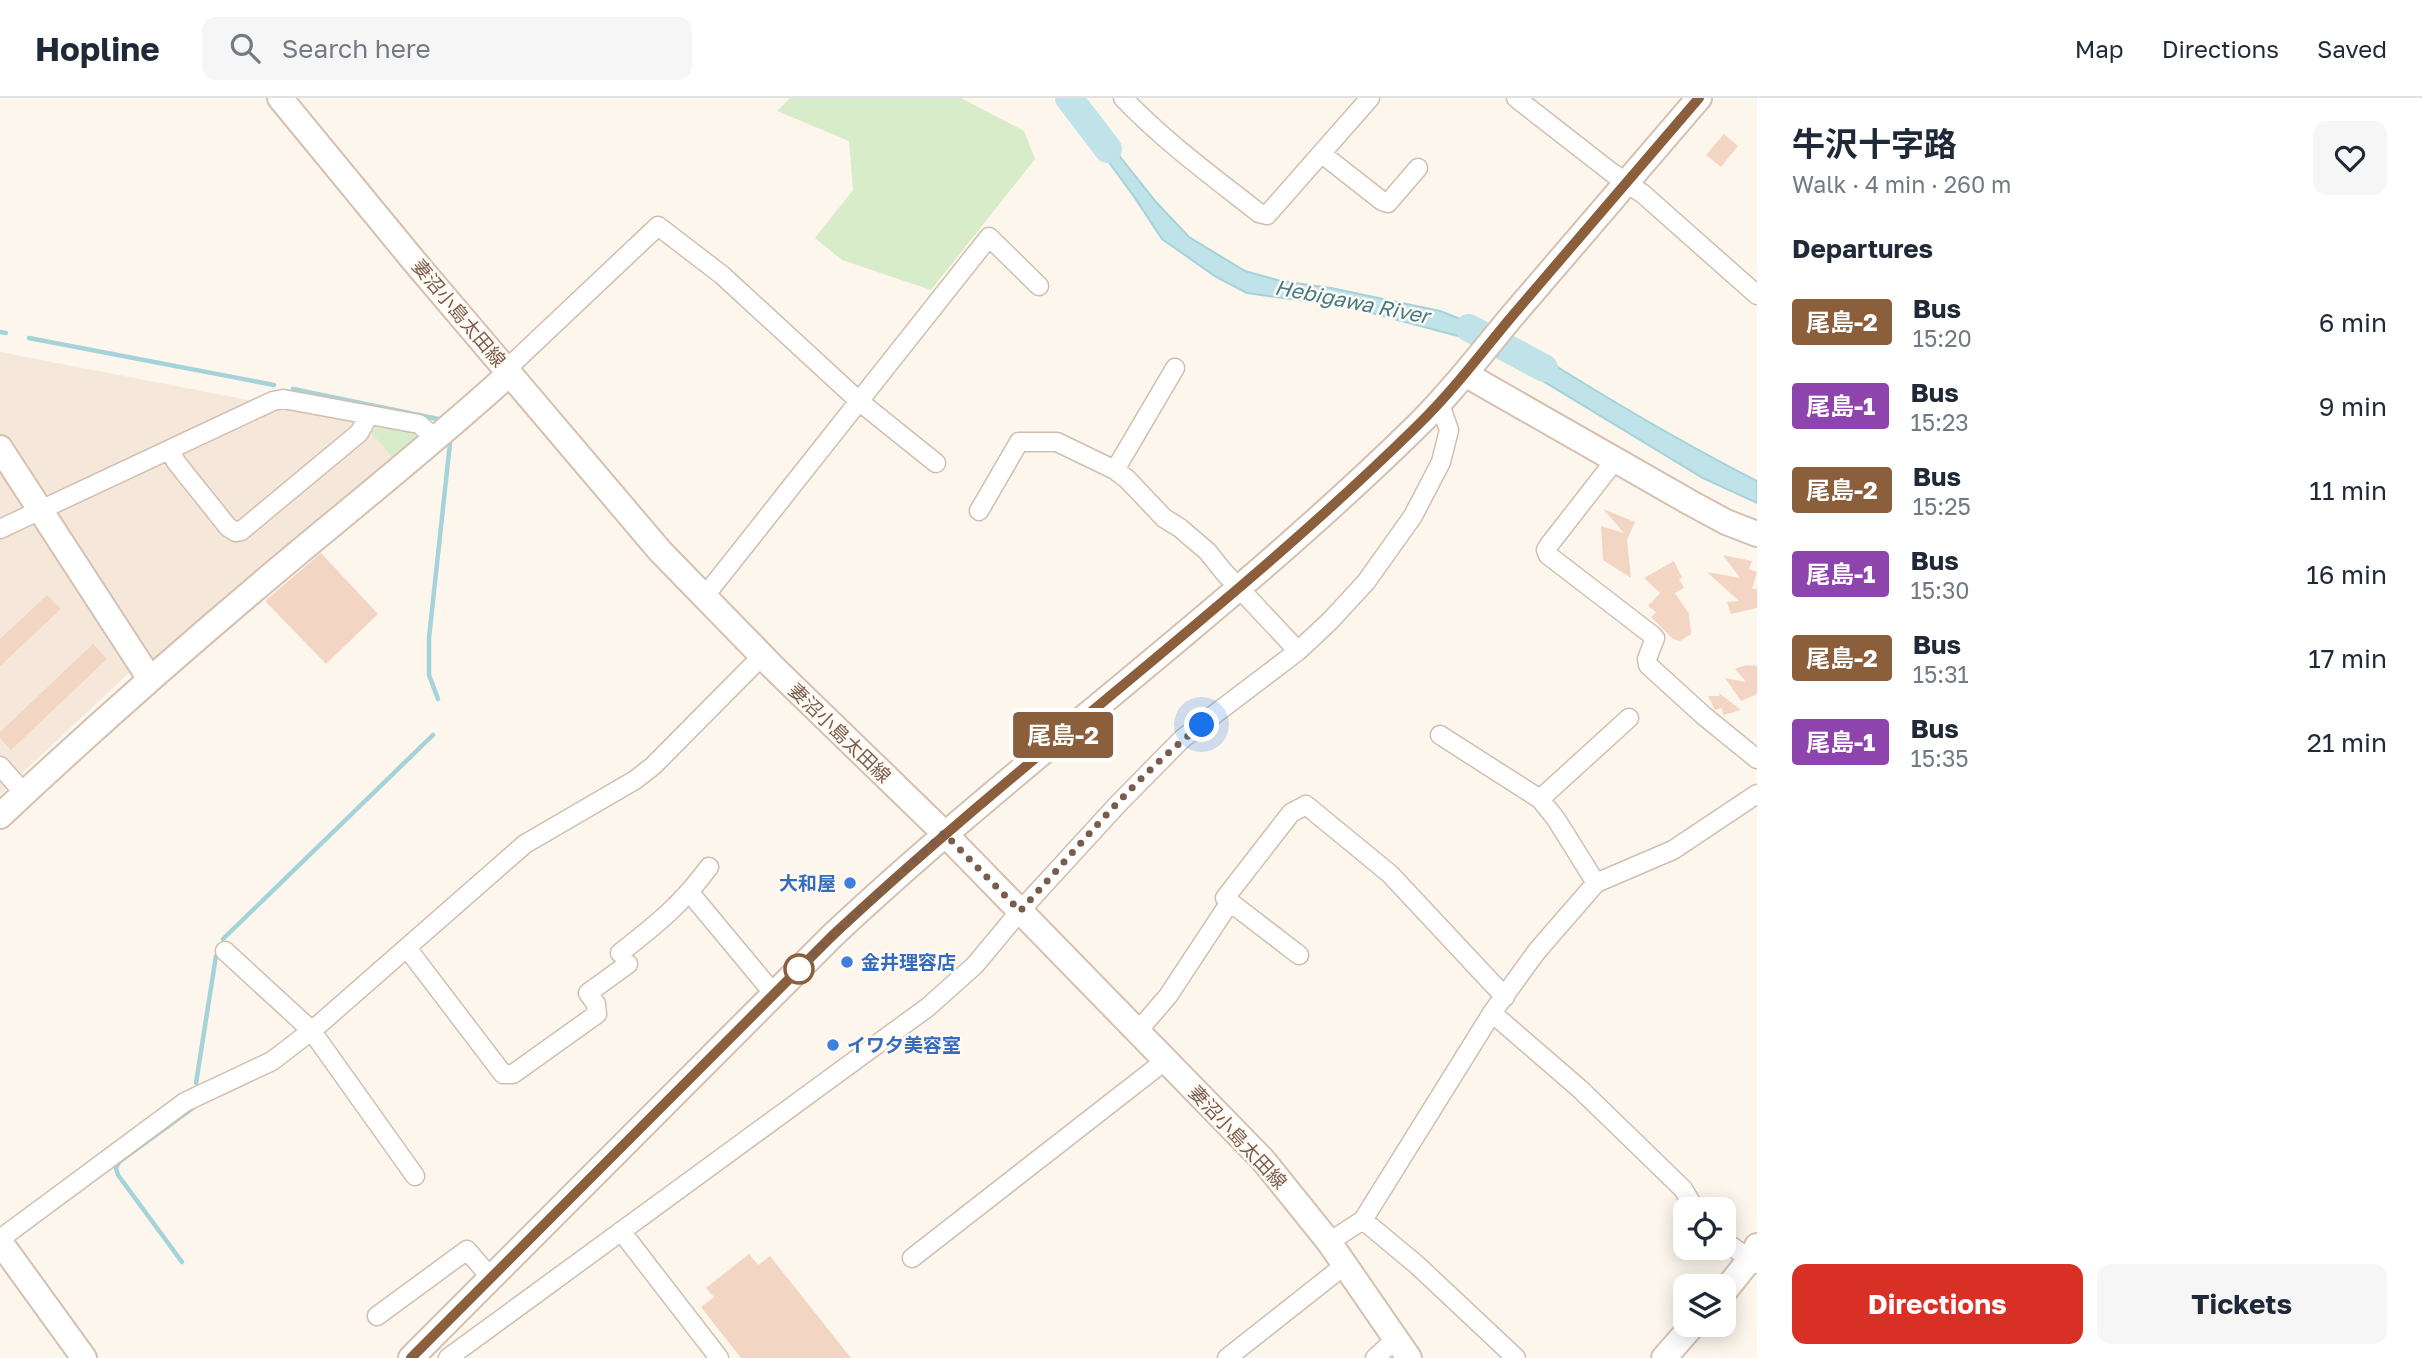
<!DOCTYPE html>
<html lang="en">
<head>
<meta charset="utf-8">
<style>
	:root { --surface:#fff; --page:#f6f6f7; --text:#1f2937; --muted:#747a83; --line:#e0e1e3; --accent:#d93025 }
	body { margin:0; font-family:"Golos Text","Noto Sans JP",sans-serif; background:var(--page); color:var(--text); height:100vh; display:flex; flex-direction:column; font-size:26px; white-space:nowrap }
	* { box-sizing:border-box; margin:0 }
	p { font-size:23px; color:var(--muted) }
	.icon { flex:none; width:38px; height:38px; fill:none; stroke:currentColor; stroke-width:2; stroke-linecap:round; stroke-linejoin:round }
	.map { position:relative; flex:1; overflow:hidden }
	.side { display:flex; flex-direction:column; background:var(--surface); width:665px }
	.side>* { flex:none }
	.badge { padding:0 14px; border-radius:5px; font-size:24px; line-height:46px }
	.fabs { position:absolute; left:1673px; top:1099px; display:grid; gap:14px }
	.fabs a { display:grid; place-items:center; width:63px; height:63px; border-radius:14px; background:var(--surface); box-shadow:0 4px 18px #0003; font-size:35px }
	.you { position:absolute; width:35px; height:35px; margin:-18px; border:5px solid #fff; border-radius:50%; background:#1a73e8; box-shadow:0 0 0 10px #1a73e833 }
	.map>.badge { position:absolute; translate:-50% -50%; box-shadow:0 0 0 4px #fff }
	h2 { padding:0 35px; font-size:26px; line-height:63px }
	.round { display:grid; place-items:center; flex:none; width:74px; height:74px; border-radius:14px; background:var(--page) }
	.overview { display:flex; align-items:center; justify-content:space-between; height:119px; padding:0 35px }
	h1 { font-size:33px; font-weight:700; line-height:52px }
	.action { display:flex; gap:14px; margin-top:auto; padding:14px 35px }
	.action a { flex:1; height:80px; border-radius:14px; background:var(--accent); color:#fff; font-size:28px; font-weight:700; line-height:80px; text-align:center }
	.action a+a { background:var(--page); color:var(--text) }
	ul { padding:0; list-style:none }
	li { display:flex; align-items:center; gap:21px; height:84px; padding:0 35px }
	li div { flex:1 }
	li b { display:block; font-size:26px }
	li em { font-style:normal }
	li .badge { min-width:77px; font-weight:700; text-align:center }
	header { display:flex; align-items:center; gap:42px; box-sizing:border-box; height:98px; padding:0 35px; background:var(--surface); border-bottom:2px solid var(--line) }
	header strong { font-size:33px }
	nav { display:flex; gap:38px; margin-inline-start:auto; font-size:24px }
	.search { width:490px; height:63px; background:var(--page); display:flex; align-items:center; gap:18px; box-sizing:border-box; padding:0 24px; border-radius:14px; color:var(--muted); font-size:26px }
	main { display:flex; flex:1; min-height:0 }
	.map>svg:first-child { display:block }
	.residential { fill:#f5e8da }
	.green { fill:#d8ecc9 }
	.water { fill:#bfe3e8; stroke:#a5d3da; stroke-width:2 }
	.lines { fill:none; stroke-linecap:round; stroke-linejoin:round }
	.stream { stroke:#a5d3da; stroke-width:4.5 }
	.river { stroke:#bfe3e8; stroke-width:28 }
	.building { fill:#f3d5c3 }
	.street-casing { stroke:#d1beb0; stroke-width:21 }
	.secondary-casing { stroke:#d6c0b0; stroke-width:28 }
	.street { stroke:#fff; stroke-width:18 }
	.secondary { stroke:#fff; stroke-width:24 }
	.line-casing { stroke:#fff; stroke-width:16 }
	.line { stroke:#8b5e3c; stroke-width:10 }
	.walk { stroke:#7a5c4d; stroke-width:7; stroke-dasharray:0 12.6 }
	.shop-dot { fill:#3f7fe0; stroke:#fffaf3; stroke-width:2.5 }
	.stop-dot { fill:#fff; stroke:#8b5e3c; stroke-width:3.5 }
	.labels { text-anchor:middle; stroke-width:5; stroke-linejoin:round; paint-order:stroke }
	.street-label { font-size:19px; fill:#7a5c4d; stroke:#fffaf3 }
	.shop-label { font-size:19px; font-weight:bold; fill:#366cbe; stroke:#fffaf3; text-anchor:start }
	.water-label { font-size:21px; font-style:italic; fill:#437c86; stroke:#fffaf3 }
</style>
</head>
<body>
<header>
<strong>Hopline</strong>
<div class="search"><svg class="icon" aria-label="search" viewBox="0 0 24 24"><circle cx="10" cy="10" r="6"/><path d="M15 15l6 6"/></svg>Search here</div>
<nav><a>Map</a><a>Directions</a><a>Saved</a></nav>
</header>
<main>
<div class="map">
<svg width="1757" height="1260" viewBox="0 0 1757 1260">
	<rect width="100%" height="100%" fill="#fdf6ec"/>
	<path class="residential" d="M 0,254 L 382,328 L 416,342 L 150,566 L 131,573 L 0,696 Z"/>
	<path class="green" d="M 790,0 L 961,0 L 1024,33 L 1035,61 L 931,192 L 842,162 L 815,140 L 853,92 L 849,43 L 777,13 Z
		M 382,328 L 415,331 L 416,342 L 393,360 L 371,334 Z"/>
	<path class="water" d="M 1087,17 L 1156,104 L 1189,139 L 1245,173 L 1281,183 L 1331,190 L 1440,213 L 1486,231 L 1474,245 L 1458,238 L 1349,209 L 1247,195 L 1216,179 L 1162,141 L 1135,100 L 1081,26 Z
		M 1518,244 C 1596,294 1675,341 1757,383 L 1757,405 L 1703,380 L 1505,260 Z"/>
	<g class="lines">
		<path class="stream" d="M 0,234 L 6,235
			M 29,240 L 274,287
			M 293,291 L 443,322
			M 438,601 L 429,577 L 429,540 L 450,345
			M 223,841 L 433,637
			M 196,985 L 216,858
			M 182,1164 L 118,1077 L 116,1070 L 119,1064 L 193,1010 L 195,1007"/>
		<path class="river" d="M 1069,0 L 1108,51
			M 1469,230 L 1544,270"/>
	</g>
	<path class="building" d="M 1724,36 L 1738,48 L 1721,69 L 1706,57 Z
		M 1603,411 L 1635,424 L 1627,442 L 1631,480 L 1603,462 L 1601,428 L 1624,435 Z
		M 321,455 L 378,516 L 326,566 L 265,503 Z
		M 1723,457 L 1752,463 L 1749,471 L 1757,474 L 1752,491 L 1757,491 L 1757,510 L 1731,516 L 1727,504 L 1739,503 L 1707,474 L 1740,480 Z
		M 1674,463 L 1682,480 L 1679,481 L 1684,490 L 1675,495 L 1689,516 L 1691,536 L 1680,543 L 1673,541 L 1651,519 L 1656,514 L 1648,508 L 1660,495 L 1644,480 Z
		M 47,497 L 61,511 L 0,568 L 0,541 Z
		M 93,546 L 107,561 L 11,652 L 0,640 L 0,634 Z
		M 1746,567 L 1757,568 L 1757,596 L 1741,603 L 1725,580 L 1746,584 L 1735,571 Z
		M 1719,595 L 1741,612 L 1723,617 L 1722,610 L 1715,612 L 1708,598 L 1720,598 Z
		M 749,1156 L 758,1167 L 770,1158 L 851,1260 L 741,1260 L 701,1209 L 714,1199 L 706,1190 Z"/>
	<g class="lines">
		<g class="street-casing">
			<path id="street" d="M 1123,0 C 1164,43 1212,78 1259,115 L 1267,117 L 1370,0
				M 1516,0 L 1611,74 L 1643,96 L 1757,197
				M 1322,56 L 1382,103 L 1388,105 L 1418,70
				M 510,275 L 513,265 L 658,128 L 722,177 L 860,304 L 936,365
				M 170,352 L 176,364 L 228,429 L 236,434 L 241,433 L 359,335 L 369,317
				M 1616,361 L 1549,447 L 1546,452 L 1548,457 L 1652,537 L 1655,540 L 1647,561 L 1648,567 L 1704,618 L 1757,661
				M 1115,372 L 1175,270
				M 979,413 L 1019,344 L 1057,344 L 1115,372 L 1127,381 L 1164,420 L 1180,430 L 1208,454 L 1223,473 L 1298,553
				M 0,431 L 273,303 L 283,301 L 419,326 L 436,341
				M 704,499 L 989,139 L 1039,188
				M 1440,637 L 1540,701 L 1556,721 L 1596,785
				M 0,668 L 24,695
				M 1540,701 L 1629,620
				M 690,795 L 774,896
				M 1230,804 L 1299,857
				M 407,850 L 503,976 L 513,976 L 597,916 L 596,906 L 588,895 L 628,866
				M 225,853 L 311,932 L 415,1078
				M 620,855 C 657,826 681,807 709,769
				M 1492,915 L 1580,991 L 1683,1091 L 1695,1111
				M 1137,934 L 1168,898 L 1230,804 L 1225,800 L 1291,715 L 1306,707 L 1390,776 L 1505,899
				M 1363,1122 L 1417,1167 L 1516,1260
				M 621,1133 L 719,1260
				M 0,1141 L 185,1004 L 272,963 L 315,930 L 525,746 L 635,682 L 653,668 L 762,558
				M 1724,1143 L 1757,1166
				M 1329,1144 L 1363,1122 L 1492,915 L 1537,853 L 1596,785 L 1673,752 L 1757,696
				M 912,1160 L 1166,962
				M 377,1218 L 467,1152 L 491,1180
				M 448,1260 L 928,909 L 975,867 L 1020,813 L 1118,706 L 1182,641 L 1298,553 L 1330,523 L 1366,484 L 1413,418 L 1441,364 L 1449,332 L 1443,315 L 1437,307
				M 1227,1260 L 1345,1167
				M 1375,1260 L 1396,1241"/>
		</g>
		<g class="secondary-casing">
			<path id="secondary" d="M 280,0 L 414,163 L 660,453 L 774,570 L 944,735 L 1263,1062 L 1329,1144 L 1409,1260
				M 1465,276 L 1689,404 L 1726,424 L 1757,436
				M 0,350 L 150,581
				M 0,718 C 97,627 197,539 299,454 C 370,395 442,337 510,275
				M 0,1144 L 84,1260
				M 1724,1194 L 1751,1160 L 1757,1148
				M 411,1260 L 832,838 C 1021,661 1233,509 1418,327 C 1453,293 1482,254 1513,217 C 1575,144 1637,72 1699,0
				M 1664,1260 L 1693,1227"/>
		</g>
		<use href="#street" class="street"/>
		<use href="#secondary" class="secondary"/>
	</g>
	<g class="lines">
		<g class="line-casing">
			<path id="line" d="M 411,1260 L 832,838 C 1021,661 1233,509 1418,327 C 1453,293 1482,254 1513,217 C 1575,144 1637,72 1699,0"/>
		</g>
		<use href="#line" class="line"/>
		<path class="walk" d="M 799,871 L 793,877 L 832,838 L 944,735 L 1020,813 C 1078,750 1134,679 1202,627"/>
	</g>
	<g class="shop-dot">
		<circle cx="850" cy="785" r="7"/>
		<circle cx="847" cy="864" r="7"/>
		<circle cx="833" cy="947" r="7"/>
	</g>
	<circle class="stop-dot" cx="799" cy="871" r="14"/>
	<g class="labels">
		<g class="street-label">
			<text transform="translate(459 215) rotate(50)" y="7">妻沼小島太田線</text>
			<text transform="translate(840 635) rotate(44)" y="7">妻沼小島太田線</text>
			<text transform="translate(1238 1039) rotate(47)" y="7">妻沼小島太田線</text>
		</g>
		<g class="shop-label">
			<text x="836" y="792" text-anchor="end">大和屋</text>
			<text x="861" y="871">金井理容店</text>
			<text x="847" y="954">イワ夕美容室</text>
		</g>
		<g class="water-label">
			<text transform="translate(1352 204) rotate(11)" y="7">Hebigawa River</text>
		</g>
	</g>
</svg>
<div class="fabs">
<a><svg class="icon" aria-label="locate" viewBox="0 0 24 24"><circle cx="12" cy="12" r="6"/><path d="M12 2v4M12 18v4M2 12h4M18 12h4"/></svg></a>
<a><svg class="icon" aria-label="layers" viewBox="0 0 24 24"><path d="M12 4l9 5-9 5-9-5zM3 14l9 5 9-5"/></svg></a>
</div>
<div class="you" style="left:1202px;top:627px"></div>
<b class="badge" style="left:1063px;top:637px;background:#8b5e3c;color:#fff">尾島-2</b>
</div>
<section class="side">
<div class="overview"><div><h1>牛沢十字路</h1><p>Walk · 4 min · 260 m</p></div><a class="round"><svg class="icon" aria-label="heart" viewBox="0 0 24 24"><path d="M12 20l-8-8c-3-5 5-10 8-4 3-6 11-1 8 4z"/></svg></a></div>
<h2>Departures</h2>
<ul>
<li><span class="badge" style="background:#8b5e3c;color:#fff">尾島-2</span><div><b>Bus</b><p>15:20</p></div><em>6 min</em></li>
<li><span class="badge" style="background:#8e44ad;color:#fff">尾島-1</span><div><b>Bus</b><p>15:23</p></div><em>9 min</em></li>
<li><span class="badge" style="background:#8b5e3c;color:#fff">尾島-2</span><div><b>Bus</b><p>15:25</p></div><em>11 min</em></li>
<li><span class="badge" style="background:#8e44ad;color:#fff">尾島-1</span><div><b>Bus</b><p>15:30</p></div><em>16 min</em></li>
<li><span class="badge" style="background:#8b5e3c;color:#fff">尾島-2</span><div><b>Bus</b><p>15:31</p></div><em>17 min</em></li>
<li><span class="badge" style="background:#8e44ad;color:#fff">尾島-1</span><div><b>Bus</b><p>15:35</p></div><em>21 min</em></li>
</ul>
<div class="action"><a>Directions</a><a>Tickets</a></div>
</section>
</main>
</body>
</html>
